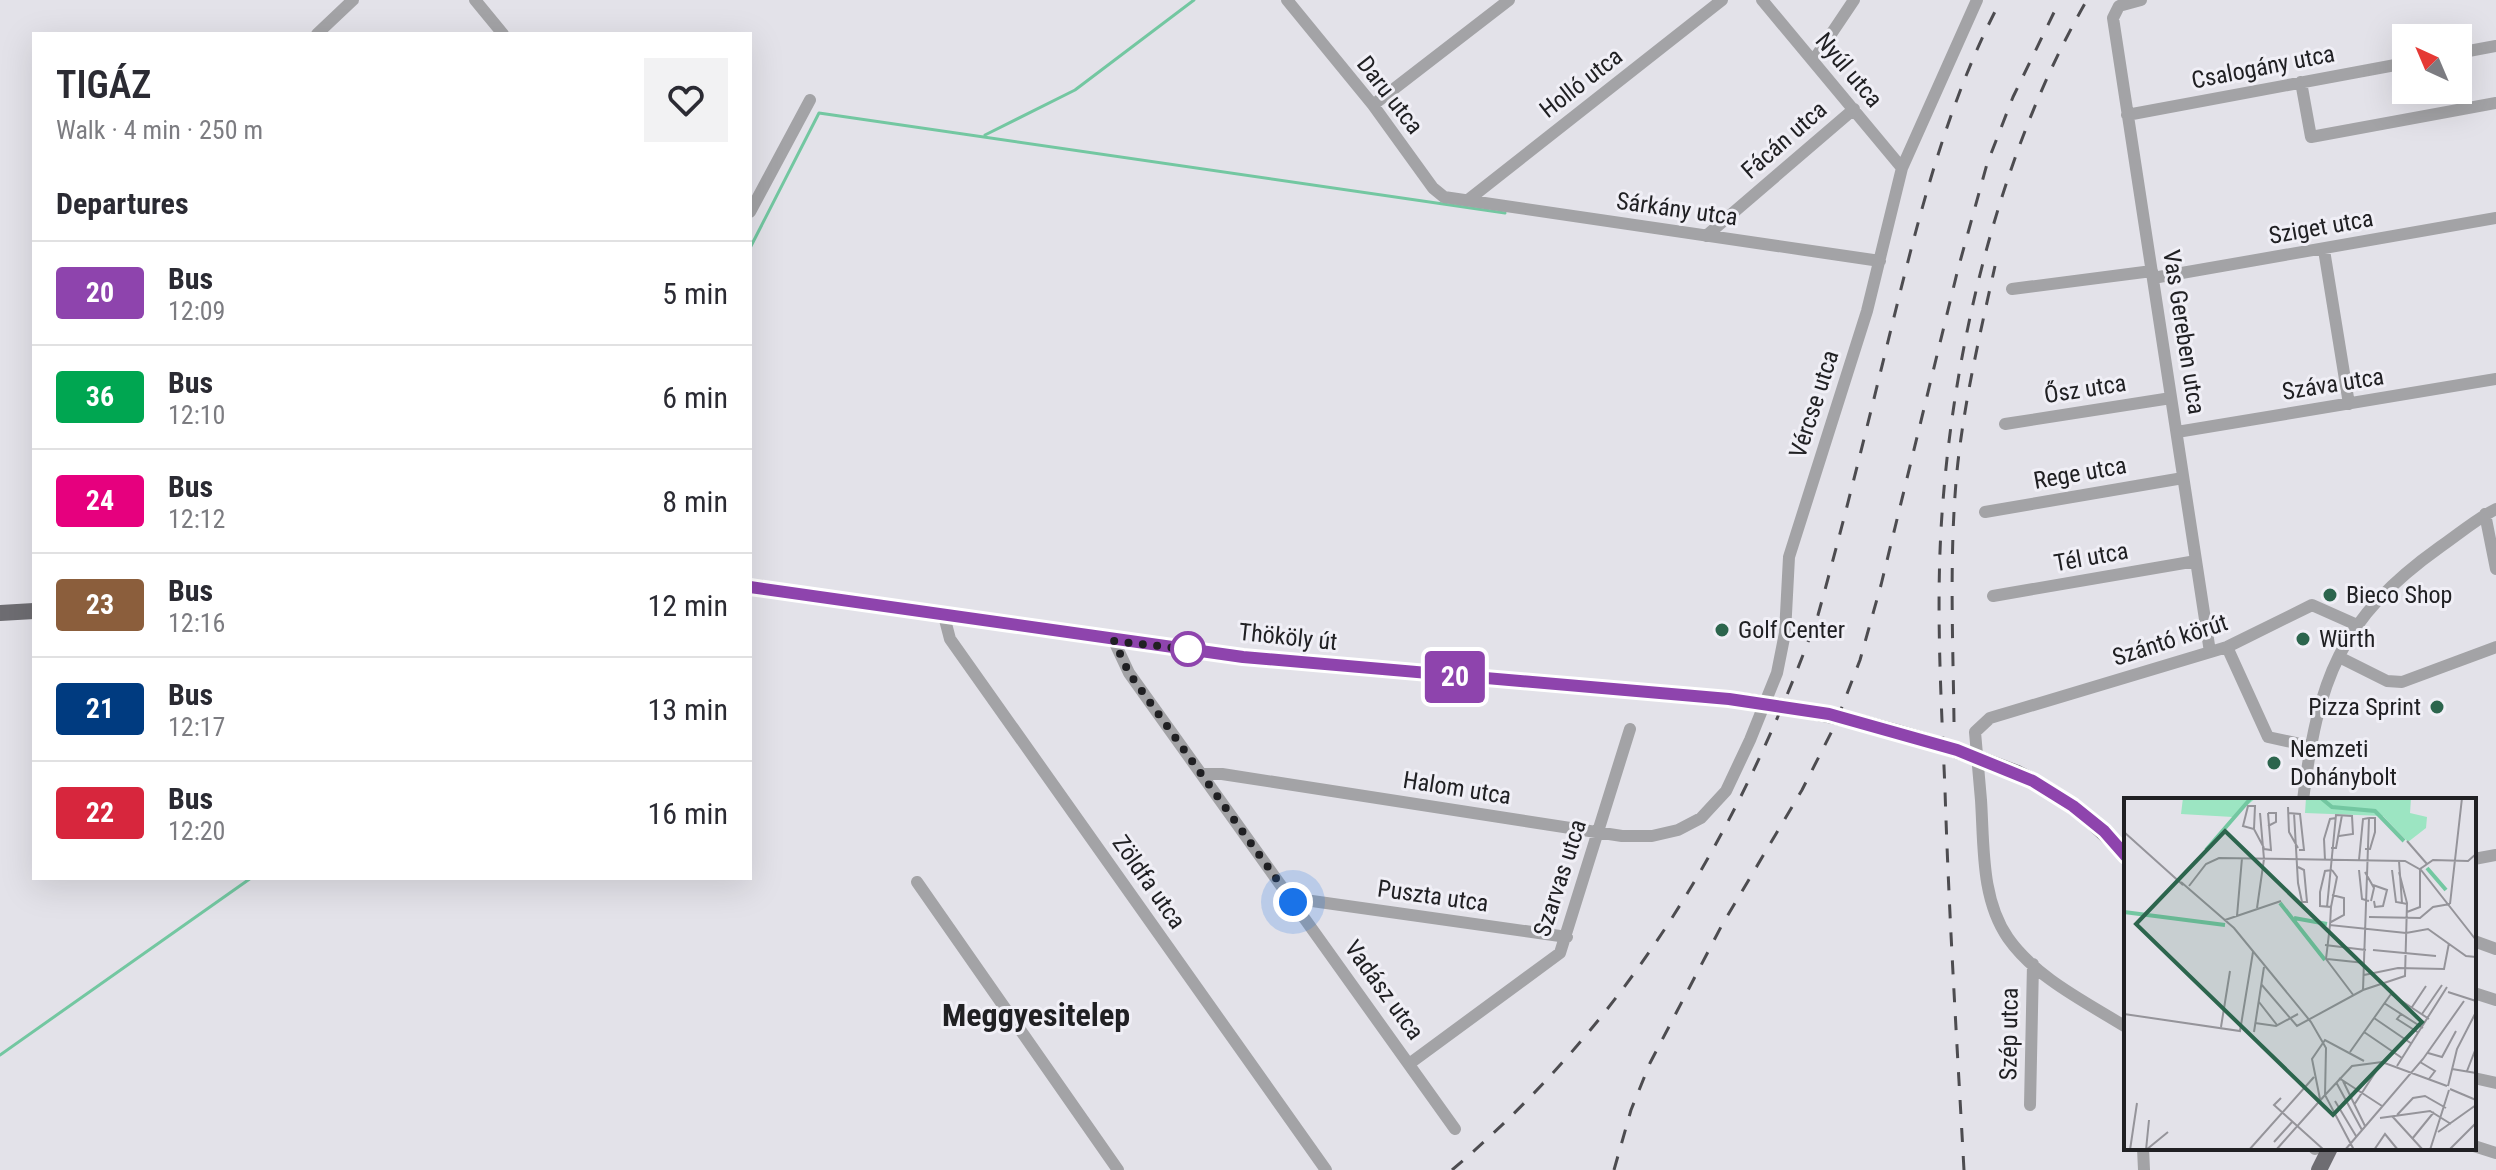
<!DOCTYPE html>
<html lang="en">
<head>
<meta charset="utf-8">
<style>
	:root { --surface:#fff; --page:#f2f2f3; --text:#2b2b33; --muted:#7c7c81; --line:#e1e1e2 }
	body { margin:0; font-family:"Roboto Condensed",sans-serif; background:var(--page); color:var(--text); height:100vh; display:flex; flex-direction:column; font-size:30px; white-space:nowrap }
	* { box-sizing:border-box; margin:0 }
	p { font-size:26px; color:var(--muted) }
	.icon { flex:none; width:44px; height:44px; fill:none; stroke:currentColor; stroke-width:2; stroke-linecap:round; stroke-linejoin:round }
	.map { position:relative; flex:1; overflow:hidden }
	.side { position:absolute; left:32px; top:32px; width:720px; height:848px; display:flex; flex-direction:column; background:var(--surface); border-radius:0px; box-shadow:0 8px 32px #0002 }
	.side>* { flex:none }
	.badge { padding:0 16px; border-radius:6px; font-size:28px; line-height:52px }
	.needle { width:52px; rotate:316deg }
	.fabs { position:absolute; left:2392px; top:24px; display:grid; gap:16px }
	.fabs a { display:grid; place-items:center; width:80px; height:80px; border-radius:0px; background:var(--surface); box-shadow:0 8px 32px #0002; font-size:40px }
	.you { position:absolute; width:40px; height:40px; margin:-20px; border:6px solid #fff; border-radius:50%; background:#1a73e8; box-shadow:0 0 0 12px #1a73e833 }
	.map>.badge { position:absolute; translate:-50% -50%; box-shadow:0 0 0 4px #fff }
	h2 { padding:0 24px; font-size:30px; line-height:72px }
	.round { display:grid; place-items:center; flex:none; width:84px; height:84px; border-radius:0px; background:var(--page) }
	.headline { display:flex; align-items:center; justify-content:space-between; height:136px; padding:0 24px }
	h1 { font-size:38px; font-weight:600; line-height:60px }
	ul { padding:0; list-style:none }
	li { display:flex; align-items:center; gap:24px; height:104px; padding:0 24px; border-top:2px solid var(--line) }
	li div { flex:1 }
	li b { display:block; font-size:30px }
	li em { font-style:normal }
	li .badge { min-width:88px; font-weight:700; text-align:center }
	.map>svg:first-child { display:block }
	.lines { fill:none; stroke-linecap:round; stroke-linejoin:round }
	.stream { stroke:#73c7a1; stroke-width:3 }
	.minor { stroke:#a3a3a6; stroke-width:12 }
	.major { stroke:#6e6d72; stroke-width:16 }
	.rail { stroke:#4d4c50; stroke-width:3; stroke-dasharray:14 14; stroke-linecap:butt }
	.major-bridge { stroke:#6e6d72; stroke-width:16 }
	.line-casing { stroke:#fff; stroke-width:18 }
	.line { stroke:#8e44ad; stroke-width:12 }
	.walk { stroke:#202023; stroke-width:8; stroke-dasharray:0 14.4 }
	.poi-dot { fill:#2c654d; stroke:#f0eff6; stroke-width:3 }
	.stop-dot { fill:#fff; stroke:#8e44ad; stroke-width:4 }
	.labels { text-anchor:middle; stroke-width:6; stroke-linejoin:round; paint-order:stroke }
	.street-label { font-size:24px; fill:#202023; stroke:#f0eff6 }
	.poi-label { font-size:24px; fill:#202023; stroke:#f0eff6; text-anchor:start }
	.district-label { font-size:32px; font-weight:bold; fill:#202023; stroke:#f0eff6 }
	.inset-river { fill:none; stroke:#73c7a1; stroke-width:4 }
	.inset-road { fill:none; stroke:#95949a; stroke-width:2 }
	.view { fill:#2c654d; fill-opacity:0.15; stroke:#2c654d; stroke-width:4 }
	.inset-edge { fill:none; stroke:#202023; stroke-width:4 }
</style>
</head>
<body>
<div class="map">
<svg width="2496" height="1170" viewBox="0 0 2496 1170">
	<rect width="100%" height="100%" fill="#e3e2e9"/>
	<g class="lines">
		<path class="stream" d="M 985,135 L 1075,90 L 1194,0
			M 750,248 L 819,113 L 1505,213
			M 0,1055 L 251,878"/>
		<path class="minor" d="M 475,0 L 503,34
			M 1287,0 L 1373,105 L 1433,188 L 1444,197 L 1880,261
			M 1762,0 L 1902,168
			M 2141,0 L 2119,6 L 2113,18 L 2210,652
			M 317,34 L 353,0
			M 2458,53 L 2496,46
			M 1813,61 L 1854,0
			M 2301,82 L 2311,137 L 2496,103
			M 1373,105 L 1509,0
			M 2127,115 L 2406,63
			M 1468,200 L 1722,0
			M 750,212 L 810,100
			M 1706,236 L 1854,109
			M 2324,250 L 2349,404
			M 2153,278 L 2496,218
			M 2012,289 L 2152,271
			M 2005,424 L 2171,398
			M 2177,432 L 2496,379
			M 1985,512 L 2183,478
			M 2485,514 L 2496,569
			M 1993,596 L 2196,561
			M 944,616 L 950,639 L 1326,1170
			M 1114,641 L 1129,673 L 1455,1129
			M 2227,647 L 2268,737 L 2310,746
			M 2339,657 L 2387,681 L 2402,682 L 2496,647
			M 1203,774 L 1222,774 L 1622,836 L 1652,836 L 1678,830 L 1701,818 L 1726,791 L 1750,740 L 1777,673 L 1785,633 L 1789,557 L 1867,311 L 1902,168 L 1977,0
			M 2303,800 C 2318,680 2339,619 2440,547 C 2459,534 2476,519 2496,509
			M 2474,859 L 2496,855
			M 917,882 L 1118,1170
			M 1293,902 L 1305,900 L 1567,937
			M 2474,941 L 2496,949
			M 2474,993 L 2496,1000
			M 2126,1027 C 2086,1002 2036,978 2008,938 C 1981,899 1984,846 1981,800 C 1979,778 1977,755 1975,732 L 1990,718 L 2227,647 L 2312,605 L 2357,625
			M 1409,1064 L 1560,953 L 1630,729
			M 2474,1078 L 2496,1083
			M 2030,1105 L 2033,964
			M 2474,1146 L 2496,1153
			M 2143,1148 L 2144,1170
			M 2314,1148 L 2315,1149"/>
		<path class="major" d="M 750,587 L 1243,657 L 1729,699
			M 0,613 L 34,611
			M 2017,773 C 2060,793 2094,820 2126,856
			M 2319,1170 L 2330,1148"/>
		<path class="rail" d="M 1954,722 C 1953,639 1949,555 1957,471 C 1964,402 1980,334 1995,266
			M 1452,1170 C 1630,1019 1739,833 1818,615 C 1845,518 1869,419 1893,321 C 1920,212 1948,100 2001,0
			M 1614,1170 L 1631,1110 L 1650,1063 L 1722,925 L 1802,790 L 1835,725 L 1860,660 L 1881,585 L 1958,269 L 1987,164 L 2013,97 L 2060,0
			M 1964,1170 C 1957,1043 1949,917 1945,790 C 1941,694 1935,597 1943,501 C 1956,335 2003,145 2087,0"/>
		<path class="major-bridge" d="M 1729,699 C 1828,710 1924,736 2017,773"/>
	</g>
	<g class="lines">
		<g class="line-casing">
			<path id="line" d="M 750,587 L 1243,657 L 1729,699 L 1829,714 L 1957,750 L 2033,781 L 2073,806 L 2104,831 L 2126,856"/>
		</g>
		<use href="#line" class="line"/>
		<path class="walk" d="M 1188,649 L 1194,650 L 1114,641 L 1129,673 L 1293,902"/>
	</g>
	<g class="poi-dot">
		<circle cx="2330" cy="595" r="8"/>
		<circle cx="1722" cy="630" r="8"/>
		<circle cx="2303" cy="639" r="8"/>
		<circle cx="2437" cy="707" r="8"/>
		<circle cx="2274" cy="763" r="8"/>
	</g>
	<circle class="stop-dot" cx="1188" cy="649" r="16"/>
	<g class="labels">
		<g class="street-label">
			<text transform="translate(2263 67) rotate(-11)" y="8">Csalogány utca</text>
			<text transform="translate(1849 70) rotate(50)" y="8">Nyúl utca</text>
			<text transform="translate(1581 83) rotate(-38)" y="8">Holló utca</text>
			<text transform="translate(1390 95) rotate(52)" y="8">Daru utca</text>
			<text transform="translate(1784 140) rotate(-41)" y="8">Fácán utca</text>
			<text transform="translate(1677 209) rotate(8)" y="8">Sárkány utca</text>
			<text transform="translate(2321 227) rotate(-10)" y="8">Sziget utca</text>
			<text transform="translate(2184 332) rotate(81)" y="8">Vas Gereben utca</text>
			<text transform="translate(2333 384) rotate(-9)" y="8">Száva utca</text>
			<text transform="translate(2085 389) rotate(-9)" y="8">Ősz utca</text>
			<text transform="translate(1814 404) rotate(-72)" y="8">Vércse utca</text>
			<text transform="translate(2080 473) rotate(-10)" y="8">Rege utca</text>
			<text transform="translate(2091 557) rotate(-10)" y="8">Tél utca</text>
			<text transform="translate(1288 637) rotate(6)" y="8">Thököly út</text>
			<text transform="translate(2170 640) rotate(-18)" y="8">Szántó körút</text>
			<text transform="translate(1457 788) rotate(9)" y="8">Halom utca</text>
			<text transform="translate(1560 878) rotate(-72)" y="8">Szarvas utca</text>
			<text transform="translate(1149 882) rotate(55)" y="8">Zöldfa utca</text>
			<text transform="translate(1433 896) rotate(8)" y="8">Puszta utca</text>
			<text transform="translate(1384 990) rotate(54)" y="8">Vadász utca</text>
			<text transform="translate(2009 1034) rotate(-89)" y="8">Szép utca</text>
		</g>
		<g class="poi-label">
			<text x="2346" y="603">Bieco Shop</text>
			<text x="1738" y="638">Golf Center</text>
			<text x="2319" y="647">Würth</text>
			<text x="2421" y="715" text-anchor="end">Pizza Sprint</text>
			<text x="2290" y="757">Nemzeti<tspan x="2290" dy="28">Dohánybolt</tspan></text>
		</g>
		<g class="district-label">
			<text x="1036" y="1026">Meggyesitelep</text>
		</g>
	</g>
	<g transform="translate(2124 798)">
		<rect width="352" height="352" fill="#e3e2e9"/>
		<path d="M 59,0 L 132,0 L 109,19 L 57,16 ZM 182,0 L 287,0 L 286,15 L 303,19 L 302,30 L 284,44 L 259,18 L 181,15 Z" fill="#9ce5c2"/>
		<path class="inset-river" d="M 197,0 L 208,9 L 251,13 L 280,43M 82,52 L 127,0M 303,70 L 322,92M 156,105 L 201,162M 0,114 L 101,127M 170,120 L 203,126"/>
		<path class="inset-road" d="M 164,9 L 165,34 L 174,50M 136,15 L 140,61M 144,15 L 152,15 L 152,24 L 144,28M 164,15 L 176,16 L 180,52 L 175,52M 170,15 L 174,85 L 178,104 L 183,104 L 180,72 L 174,69M 130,31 L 131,8 L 124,8 L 119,28 L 130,31 L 140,50M 0,34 L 59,87M 283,43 L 303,66M 207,50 L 212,50 L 218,17M 140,51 L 147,52 L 144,15M 241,51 L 246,51 L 251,34 L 251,20 L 245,20M 201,62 L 200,41 L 206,21 L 212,20M 235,62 L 239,21 L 245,20M 275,63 L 278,105 L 283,106M 235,72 L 238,101 L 245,103M 268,72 L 272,104 L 278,105M 241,74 L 250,90 L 247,103M 57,84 L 110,130 L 187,224 L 202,250 L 201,297 L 152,352M 249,87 L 263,92 L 259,108 L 251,109 L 250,103M 65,88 L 82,66 L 95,60 L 281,63 L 297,72 L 352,142M 326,106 L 338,0M 203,109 L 212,17 L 228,18 L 229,36 L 215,38M 207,109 L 213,79 L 208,72M 133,110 L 140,61M 283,114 L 296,109 L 296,71 L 309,62 L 344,63 L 352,56M 113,118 L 118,60M 245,119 L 296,120 L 309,109 L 326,106M 101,122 L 157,103M 207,124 L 220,117 L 220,100 L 208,97M 206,127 L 207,109 L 196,108 L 196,94 L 201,73 L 208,72M 201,147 L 242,152M 249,152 L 312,158M 202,161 L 206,127 L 282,135 L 304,131 L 342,158 L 352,159M 202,161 L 230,198M 203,161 L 241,165M 240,177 L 274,170 L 320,171 L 325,145M 137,186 L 173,228 L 239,192 L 281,178 L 283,105 L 275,74M 239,192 L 245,20M 324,194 L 352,203M 135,204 L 153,227M 260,205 L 299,230M 288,209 L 302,188M 0,216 L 116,233 L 129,154M 277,216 L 273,221 L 295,235M 298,216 L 318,187M 250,220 L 288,246M 131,225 L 152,228 L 174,216M 97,229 L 106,173M 130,234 L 140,169M 240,234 L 278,260M 226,254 L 267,196 L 305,221M 304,255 L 318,259 L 332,233M 296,264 L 311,273 L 305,281M 273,268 L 323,189M 328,271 L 352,275M 343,273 L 352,250M 215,280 L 258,308M 219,283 L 241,328M 212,284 L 238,332M 324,288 L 333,251 L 352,214M 326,291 L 352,302M 157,300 L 150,307 L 200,352M 196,301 L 188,261 L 201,242 L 240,263M 211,303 L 232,338M 230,307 L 258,264M 273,317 L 289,300 L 301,298 L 322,310M 268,318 L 299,352M 256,320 L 306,313 L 327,326M 314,334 L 352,307M 288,341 L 310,314M 150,344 L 168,324M 6,352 L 13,305M 22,352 L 25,322M 22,352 L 44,334M 125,352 L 190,279M 221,352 L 299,261 L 340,203M 230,352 L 201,297 L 228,268 L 258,264 L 323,288M 250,352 L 261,336 L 274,352M 306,352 L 325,292M 325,352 L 352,325"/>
		<path class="view" d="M 101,33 L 298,224 L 209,317 L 12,126 Z"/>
		<rect width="352" height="352" class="inset-edge"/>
	</g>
</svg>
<div class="fabs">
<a><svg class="needle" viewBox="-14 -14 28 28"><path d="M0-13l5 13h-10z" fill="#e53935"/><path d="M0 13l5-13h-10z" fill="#7c7c81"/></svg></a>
</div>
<div class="you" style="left:1293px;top:902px"></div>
<b class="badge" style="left:1455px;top:677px;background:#8e44ad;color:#fff">20</b>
<section class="side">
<div class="headline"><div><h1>TIGÁZ</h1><p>Walk · 4 min · 250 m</p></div><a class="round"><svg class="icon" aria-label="heart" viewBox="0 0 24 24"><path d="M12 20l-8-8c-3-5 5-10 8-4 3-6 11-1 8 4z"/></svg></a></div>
<h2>Departures</h2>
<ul>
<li><span class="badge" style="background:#8e44ad;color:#fff">20</span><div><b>Bus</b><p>12:09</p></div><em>5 min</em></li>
<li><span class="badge" style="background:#00a651;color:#fff">36</span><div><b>Bus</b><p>12:10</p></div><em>6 min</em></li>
<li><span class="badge" style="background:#e6007e;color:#fff">24</span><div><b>Bus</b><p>12:12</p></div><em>8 min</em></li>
<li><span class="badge" style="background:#8b5e3c;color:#fff">23</span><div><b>Bus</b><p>12:16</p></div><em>12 min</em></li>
<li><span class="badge" style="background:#003b80;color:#fff">21</span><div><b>Bus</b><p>12:17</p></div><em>13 min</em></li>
<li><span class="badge" style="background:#d7263d;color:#fff">22</span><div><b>Bus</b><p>12:20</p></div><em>16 min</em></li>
</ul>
</section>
</div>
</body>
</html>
